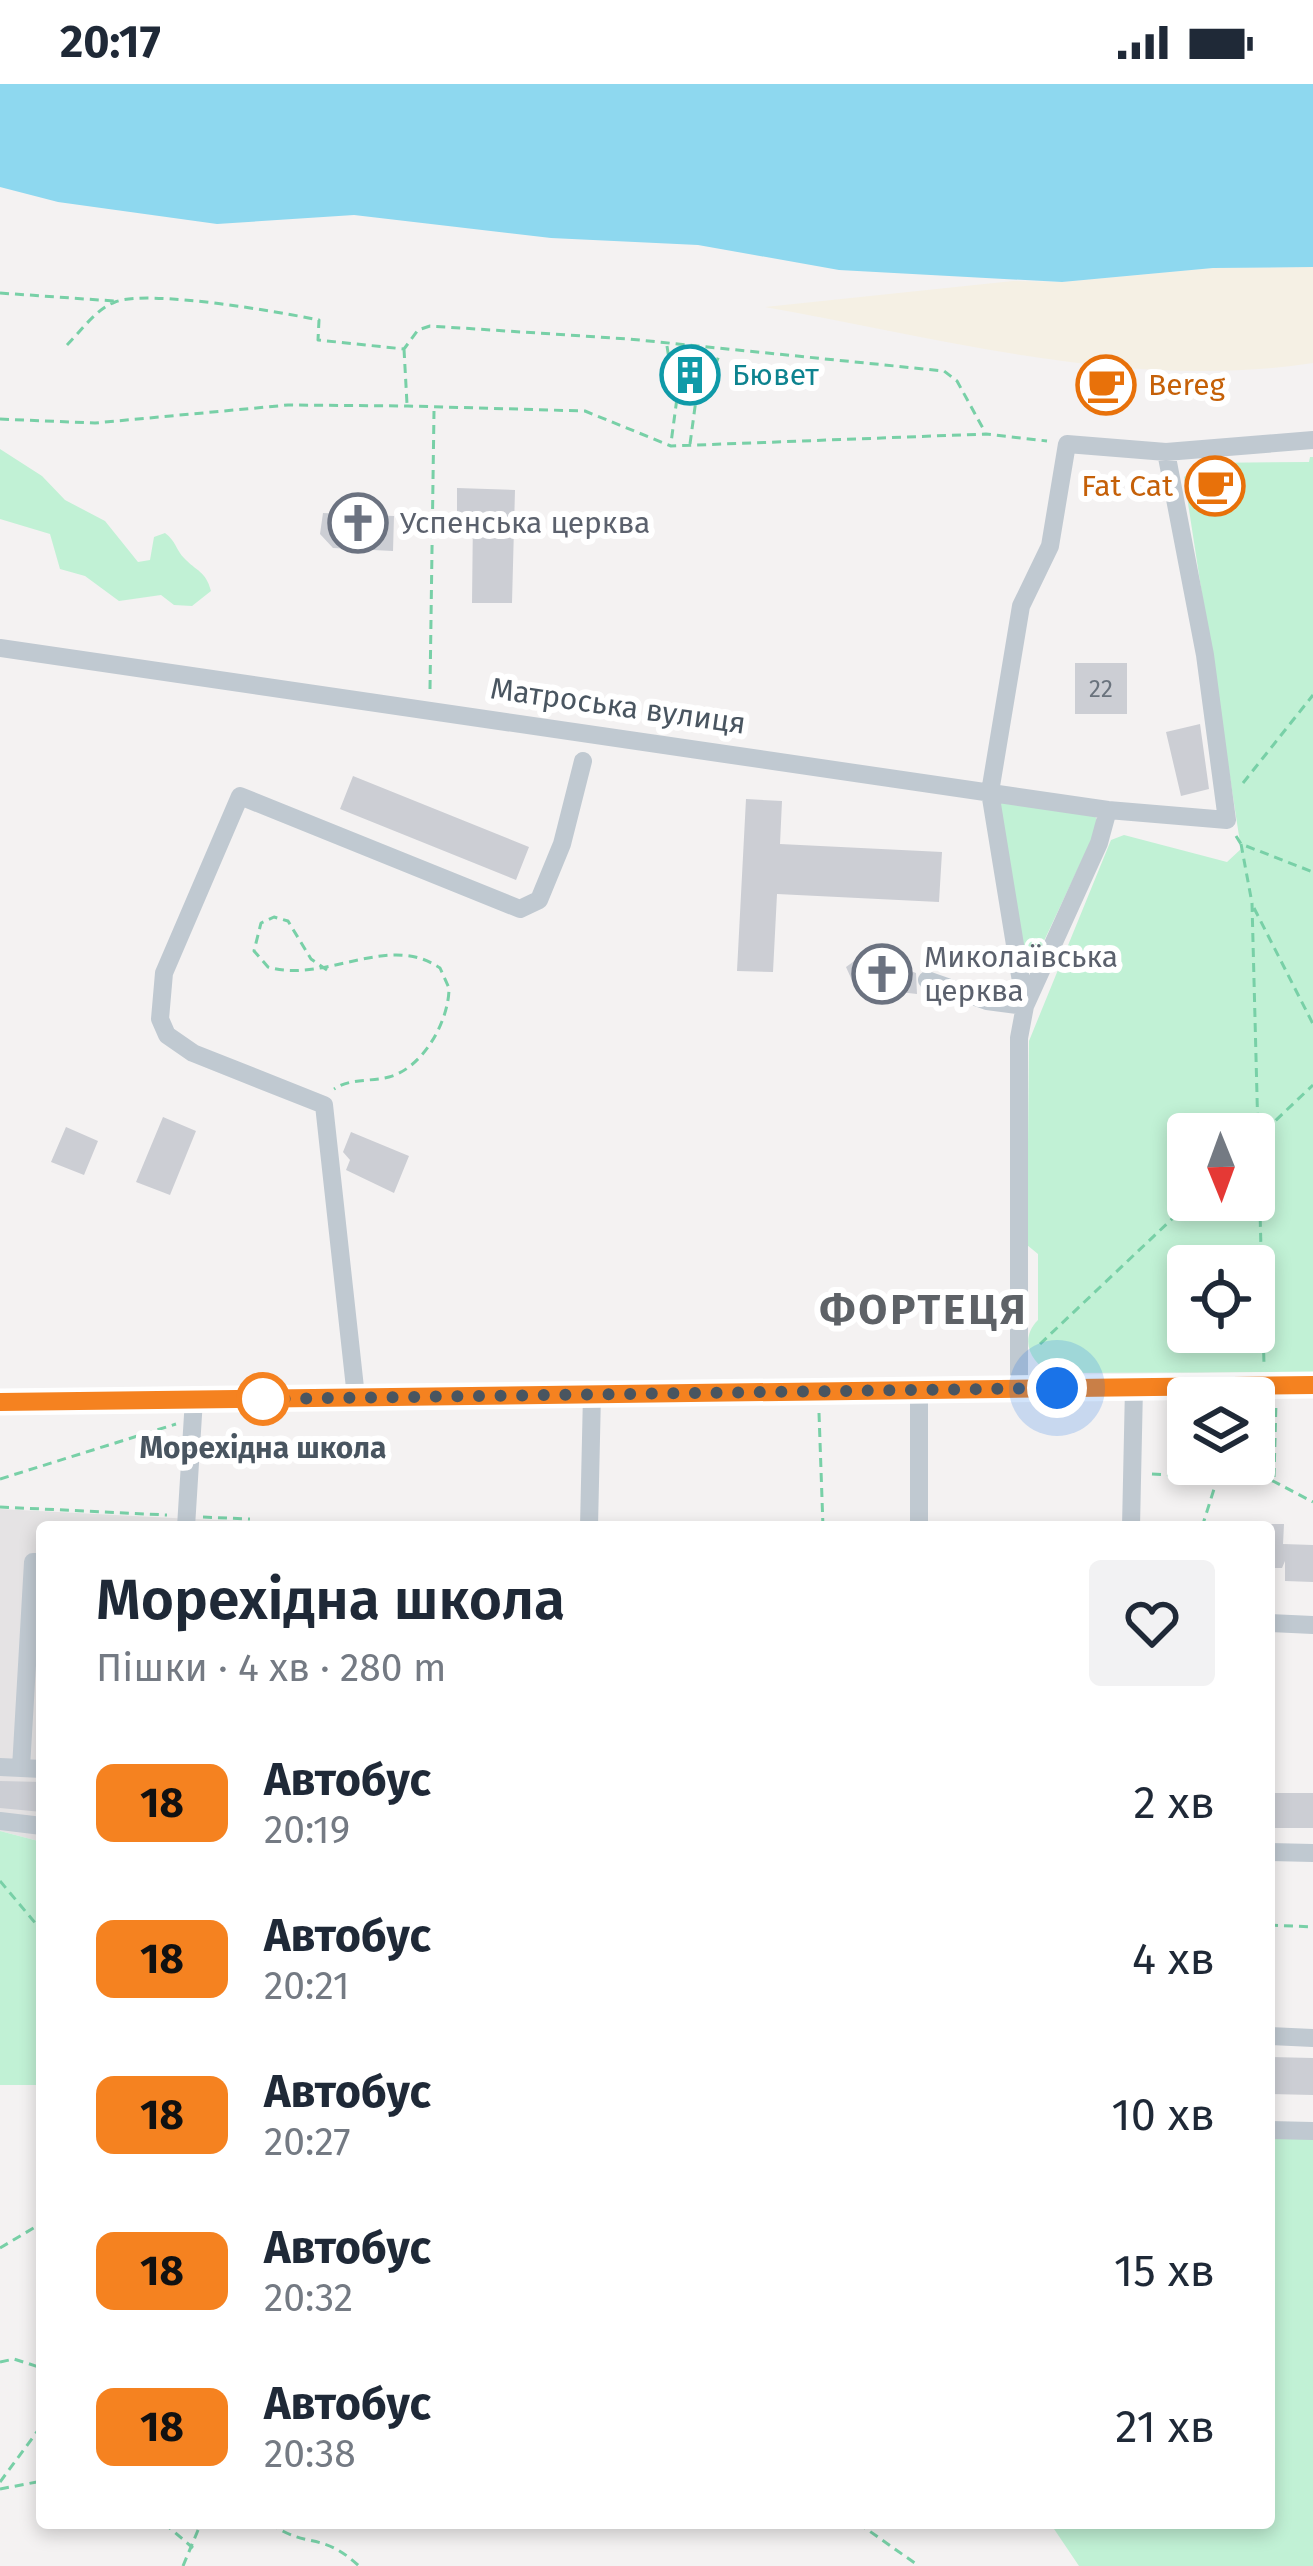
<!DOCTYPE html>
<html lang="uk">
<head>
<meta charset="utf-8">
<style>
	:root { --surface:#fff; --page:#f2f2f3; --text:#1f2937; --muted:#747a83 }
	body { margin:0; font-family:"Fira Sans",sans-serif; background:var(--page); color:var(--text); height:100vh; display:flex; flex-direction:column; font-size:45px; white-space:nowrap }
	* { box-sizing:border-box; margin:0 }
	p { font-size:39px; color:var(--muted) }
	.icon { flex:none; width:66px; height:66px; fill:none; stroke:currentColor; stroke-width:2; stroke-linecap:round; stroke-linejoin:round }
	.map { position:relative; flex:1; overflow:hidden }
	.details { position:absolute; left:36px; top:1437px; width:1239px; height:1008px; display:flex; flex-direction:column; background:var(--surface); border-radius:12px; box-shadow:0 6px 18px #0003 }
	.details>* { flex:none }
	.badge { padding:0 24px; border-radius:18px; font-size:42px; line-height:78px }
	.needle { width:78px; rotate:179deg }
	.tools { position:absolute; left:1167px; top:1029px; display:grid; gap:24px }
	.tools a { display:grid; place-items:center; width:108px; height:108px; border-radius:12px; background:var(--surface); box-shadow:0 6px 18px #0003; font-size:60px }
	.you { position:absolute; width:60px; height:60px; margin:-30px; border:9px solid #fff; border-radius:50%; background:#1a73e8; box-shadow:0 0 0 18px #1a73e833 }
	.map>.badge { position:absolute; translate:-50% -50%; box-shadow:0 0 0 6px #fff }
	.round { display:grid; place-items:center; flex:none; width:126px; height:126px; border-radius:12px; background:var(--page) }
	.head { display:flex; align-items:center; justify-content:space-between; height:204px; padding:0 60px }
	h1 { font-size:57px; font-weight:600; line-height:90px }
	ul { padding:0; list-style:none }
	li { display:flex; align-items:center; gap:36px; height:156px; padding:0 60px }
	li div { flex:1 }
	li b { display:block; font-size:45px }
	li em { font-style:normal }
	li .badge { min-width:132px; font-weight:700; text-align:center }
	.status { display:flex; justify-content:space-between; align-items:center; height:84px; padding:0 60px; background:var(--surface); direction:ltr }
	.status svg { height:33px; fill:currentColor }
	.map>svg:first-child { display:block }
	.education { fill:#e5e3e4 }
	.green { fill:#c1f1d5; fill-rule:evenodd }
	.sand { fill:#f5f0e4 }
	.water { fill:#8ed8ef }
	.building { fill:#ccced4 }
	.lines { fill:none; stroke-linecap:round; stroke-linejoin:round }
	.path { stroke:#78d0a7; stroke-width:3; stroke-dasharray:9 6; stroke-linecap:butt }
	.minor { stroke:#c0c9d1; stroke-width:18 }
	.line-casing { stroke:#fff; stroke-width:27 }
	.line { stroke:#f58220; stroke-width:18 }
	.walk { stroke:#495560; stroke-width:12; stroke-dasharray:0 21.6 }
	.stop-dot { fill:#fff; stroke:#f58220; stroke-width:6 }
	.labels { text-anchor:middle; stroke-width:12; stroke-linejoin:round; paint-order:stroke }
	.number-label { font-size:24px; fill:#6a737d }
	.culture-label { font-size:30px; fill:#0d838f; stroke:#fff; text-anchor:start }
	.food-label { font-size:30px; fill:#c56008; stroke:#fff; text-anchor:start }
	.worship-label { font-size:30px; fill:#5b616d; stroke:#fff; text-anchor:start }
	.street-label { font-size:30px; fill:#495560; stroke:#fff }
	.stop-label { font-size:30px; font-weight:bold; fill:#495560; stroke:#fff }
	.district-label { font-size:42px; font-weight:bold; letter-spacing:3px; fill:#5e6267; stroke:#fff }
</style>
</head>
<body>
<div class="status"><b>20:17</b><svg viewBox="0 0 49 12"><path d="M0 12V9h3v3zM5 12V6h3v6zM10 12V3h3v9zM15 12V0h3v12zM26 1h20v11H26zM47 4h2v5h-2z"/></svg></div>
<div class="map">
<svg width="1313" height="2482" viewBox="0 0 1313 2482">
	<rect width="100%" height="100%" fill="#f4f2f2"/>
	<path class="education" d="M 0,1425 L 192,1435 L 401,1443 L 42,1443 L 42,1758 L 0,1747 Z"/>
	<path class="green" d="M 0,365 L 42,392 L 65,416 L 105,437 L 138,478 L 150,476 L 154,453 L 165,449 C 176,457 176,466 184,474 C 196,487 206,487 211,507 L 192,522 L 174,521 L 161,511 L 119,517 L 85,492 L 60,485 L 50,450 L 0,435 Z
		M 1310,373 L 1313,373 L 1313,1288 L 1052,1289 C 1030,1279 1019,1255 1038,1236 L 1038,1170 L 1027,1161 L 1029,957 L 1111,756 L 1124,751 L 1227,778 L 1241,765 L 1184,393 L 1201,379 L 1309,378 ZM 1188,1050 L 1254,1050 L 1254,1116 L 1188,1116 ZM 1188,1182 L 1254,1182 L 1254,1248 L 1188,1248 Z
		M 1003,717 L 1095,731 L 1098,742 L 1028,891 L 995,727 Z
		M 0,1747 L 42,1758 L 42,2001 L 0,2001 Z
		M 1269,2054 L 1313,2055 L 1313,2482 L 1079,2482 L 1050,2439 L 1269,2439 Z"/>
	<path class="sand" d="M 1313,183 L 1313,279 C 1130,307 945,255 765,223 L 1013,197 L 1063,198 L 1213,184 Z"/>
	<path class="water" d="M 0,0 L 1313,0 L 1313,183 L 1213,184 L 1062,198 L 839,186 L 698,161 L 551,154 L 354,131 L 217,140 L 58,118 L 0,103 Z"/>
	<path class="building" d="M 1195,389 L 1235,389 L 1235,414 L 1195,415 Z
		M 457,404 L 515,406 L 512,519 L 472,519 L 473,431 L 457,430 Z
		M 323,429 L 394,432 L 393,467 L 333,464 L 320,450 Z
		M 1075,579 L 1127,579 L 1127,630 L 1075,630 Z
		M 1200,640 L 1209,705 L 1181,712 L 1166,648 Z
		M 353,692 L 529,763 L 516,796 L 340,725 Z
		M 746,715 L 782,717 L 780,760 L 942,768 L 939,818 L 777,810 L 773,888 L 737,887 Z
		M 864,870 L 916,889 L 917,910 L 855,903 L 846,883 Z
		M 163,1033 L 196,1047 L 170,1111 L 136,1098 Z
		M 66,1043 L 98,1057 L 84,1091 L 51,1078 Z
		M 351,1048 L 409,1072 L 394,1109 L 346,1086 L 350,1076 L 343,1068 Z
		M 1269,1440 L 1284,1440 L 1283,1460 L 1313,1461 L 1313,1498 L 1285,1497 L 1285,1477 L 1282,1484 L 1269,1484 Z
		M 0,1697 L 42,1698 L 42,1728 L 0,1724 Z
		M 1269,1709 L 1313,1709 L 1313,1744 L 1269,1744 Z
		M 1269,1973 L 1313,1974 L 1313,2011 L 1269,2010 Z"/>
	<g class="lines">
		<path class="path" d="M 0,209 L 114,217
			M 67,261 C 81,247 96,225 115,218 C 148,205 280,228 319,236 L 318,256 L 404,265 L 418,246 L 430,242 L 629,255 L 944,287 L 957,297 L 985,348
			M 667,262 L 669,275 L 681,284 L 671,359
			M 404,265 L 407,320
			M 0,335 L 95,339 L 288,321 L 408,322 L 585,327 L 671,362 L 986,350 L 1047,357
			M 690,360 L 700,286 L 715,282 L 720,269
			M 430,605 L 434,327
			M 1243,699 L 1313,611
			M 1236,752 L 1241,760 L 1313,788
			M 1241,760 L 1252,819 L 1264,1281
			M 1254,824 L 1313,940
			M 327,886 L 311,875 L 288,837 L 274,833 L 261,839 L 254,867 L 268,883 C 326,900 388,848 440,884 L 449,904 C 449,937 423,984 389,993 C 369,998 351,994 334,1005
			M 1254,1057 L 1313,1001
			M 1040,1260 L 1192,1116
			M 819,1329 L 823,1443
			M 1152,1390 L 1273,1397 L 1313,1418
			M 1274,1393 L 1276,1318
			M 0,1395 L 176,1340
			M 0,1423 L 167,1431
			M 203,1433 L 250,1435
			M 1202,1443 L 1222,1380
			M 0,1797 L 42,1847
			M 1269,1841 L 1313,1843
			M 0,2164 L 42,2139
			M 0,2278 L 14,2275 L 42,2284
			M 0,2398 L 42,2341
			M 0,2405 L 42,2397
			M 164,2439 L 193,2464
			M 270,2439 C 307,2466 320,2446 359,2482
			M 858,2439 L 919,2482
			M 183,2482 L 201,2439"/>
		<path class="minor" d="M 0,564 L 1108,726 L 1227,736 L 1205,571 L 1166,368
			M 927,896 L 987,917 L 1025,922
			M 1025,922 L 990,708 L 1021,522 L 1050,462 L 1067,360 L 1166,368 L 1313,356
			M 1019,1304 L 1019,954 L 1025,922 L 1099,759 L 1108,726
			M 356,1313 L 324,1021 L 193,969 L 167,951 L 160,935 L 164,889 L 240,712 L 520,825 L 539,816 L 562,760 L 583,677
			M 0,1318 L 1313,1301
			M 186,1443 L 194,1315
			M 589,1443 L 592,1310
			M 919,1443 L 919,1305
			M 1131,1443 L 1134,1303
			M 1269,1539 L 1313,1541
			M 0,1683 L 42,1685
			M 21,1684 L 33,1478 L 42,1478
			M 0,1737 L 42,1742
			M 1269,1768 L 1313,1769
			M 1269,1952 L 1313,1954
			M 1269,2046 L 1313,2047"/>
	</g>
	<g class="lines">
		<g class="line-casing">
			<path id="line" d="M 0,1318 L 1313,1301"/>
		</g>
		<use href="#line" class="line"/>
		<path class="walk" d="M 263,1315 L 1057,1304"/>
	</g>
	<defs>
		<g id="building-ring" transform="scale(3)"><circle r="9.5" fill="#fff" stroke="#0f9aa8" stroke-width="1.5"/><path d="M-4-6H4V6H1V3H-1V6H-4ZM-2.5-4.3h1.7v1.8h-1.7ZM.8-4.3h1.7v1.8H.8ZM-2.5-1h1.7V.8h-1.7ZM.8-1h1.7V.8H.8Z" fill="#0f9aa8"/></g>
		<g id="cafe-ring" transform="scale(3)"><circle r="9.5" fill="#fff" stroke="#e8710a" stroke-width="1.5"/><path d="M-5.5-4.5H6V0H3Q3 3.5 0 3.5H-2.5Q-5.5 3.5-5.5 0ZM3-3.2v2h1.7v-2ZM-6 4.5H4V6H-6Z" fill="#e8710a"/></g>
		<g id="church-ring" transform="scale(3)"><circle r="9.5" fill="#fff" stroke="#6b7280" stroke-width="1.5"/><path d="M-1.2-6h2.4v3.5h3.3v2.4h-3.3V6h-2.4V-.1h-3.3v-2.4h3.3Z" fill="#6b7280"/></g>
	</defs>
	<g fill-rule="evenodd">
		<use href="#building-ring" x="690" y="291"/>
		<use href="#cafe-ring" x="1106" y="301"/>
		<use href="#cafe-ring" x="1215" y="402"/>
		<use href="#church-ring" x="358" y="439"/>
		<use href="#church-ring" x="882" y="890"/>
	</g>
	<circle class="stop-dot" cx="263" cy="1315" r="24"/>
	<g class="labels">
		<g class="number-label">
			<text x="1101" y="613">22</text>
		</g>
		<g class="culture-label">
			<text x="732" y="301">Бювет</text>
		</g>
		<g class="food-label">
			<text x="1148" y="311">Bereg</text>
			<text x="1173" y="412" text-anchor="end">Fat Cat</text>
		</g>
		<g class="worship-label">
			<text x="400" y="449">Успенська церква</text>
			<text x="924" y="883">Миколаївська<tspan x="924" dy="34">церква</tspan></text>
		</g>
		<g class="street-label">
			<text transform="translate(618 622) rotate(8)" y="10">Матроська вулиця</text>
		</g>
		<g class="stop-label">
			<text x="263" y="1374">Морехідна школа</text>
		</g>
		<g class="district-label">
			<text x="924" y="1240">ФОРТЕЦЯ</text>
		</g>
	</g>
</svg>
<div class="tools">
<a><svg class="needle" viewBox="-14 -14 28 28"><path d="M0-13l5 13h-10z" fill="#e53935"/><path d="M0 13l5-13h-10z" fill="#747a83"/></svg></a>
<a><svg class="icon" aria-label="locate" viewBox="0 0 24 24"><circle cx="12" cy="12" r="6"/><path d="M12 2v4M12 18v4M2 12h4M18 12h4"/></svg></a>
<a><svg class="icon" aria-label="layers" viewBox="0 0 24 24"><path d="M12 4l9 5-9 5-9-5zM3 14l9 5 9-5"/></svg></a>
</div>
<div class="you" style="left:1057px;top:1304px"></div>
<section class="details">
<div class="head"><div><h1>Морехідна школа</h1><p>Пішки · 4 хв · 280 m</p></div><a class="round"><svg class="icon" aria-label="heart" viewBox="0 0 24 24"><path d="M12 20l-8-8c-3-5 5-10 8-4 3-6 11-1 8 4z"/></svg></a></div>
<ul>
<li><span class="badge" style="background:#f58220;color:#111">18</span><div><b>Автобус</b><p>20:19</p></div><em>2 хв</em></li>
<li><span class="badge" style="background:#f58220;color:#111">18</span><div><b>Автобус</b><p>20:21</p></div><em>4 хв</em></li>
<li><span class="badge" style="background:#f58220;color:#111">18</span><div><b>Автобус</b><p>20:27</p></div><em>10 хв</em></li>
<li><span class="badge" style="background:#f58220;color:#111">18</span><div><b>Автобус</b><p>20:32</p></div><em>15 хв</em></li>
<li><span class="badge" style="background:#f58220;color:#111">18</span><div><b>Автобус</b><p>20:38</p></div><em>21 хв</em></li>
</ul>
</section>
</div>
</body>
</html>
